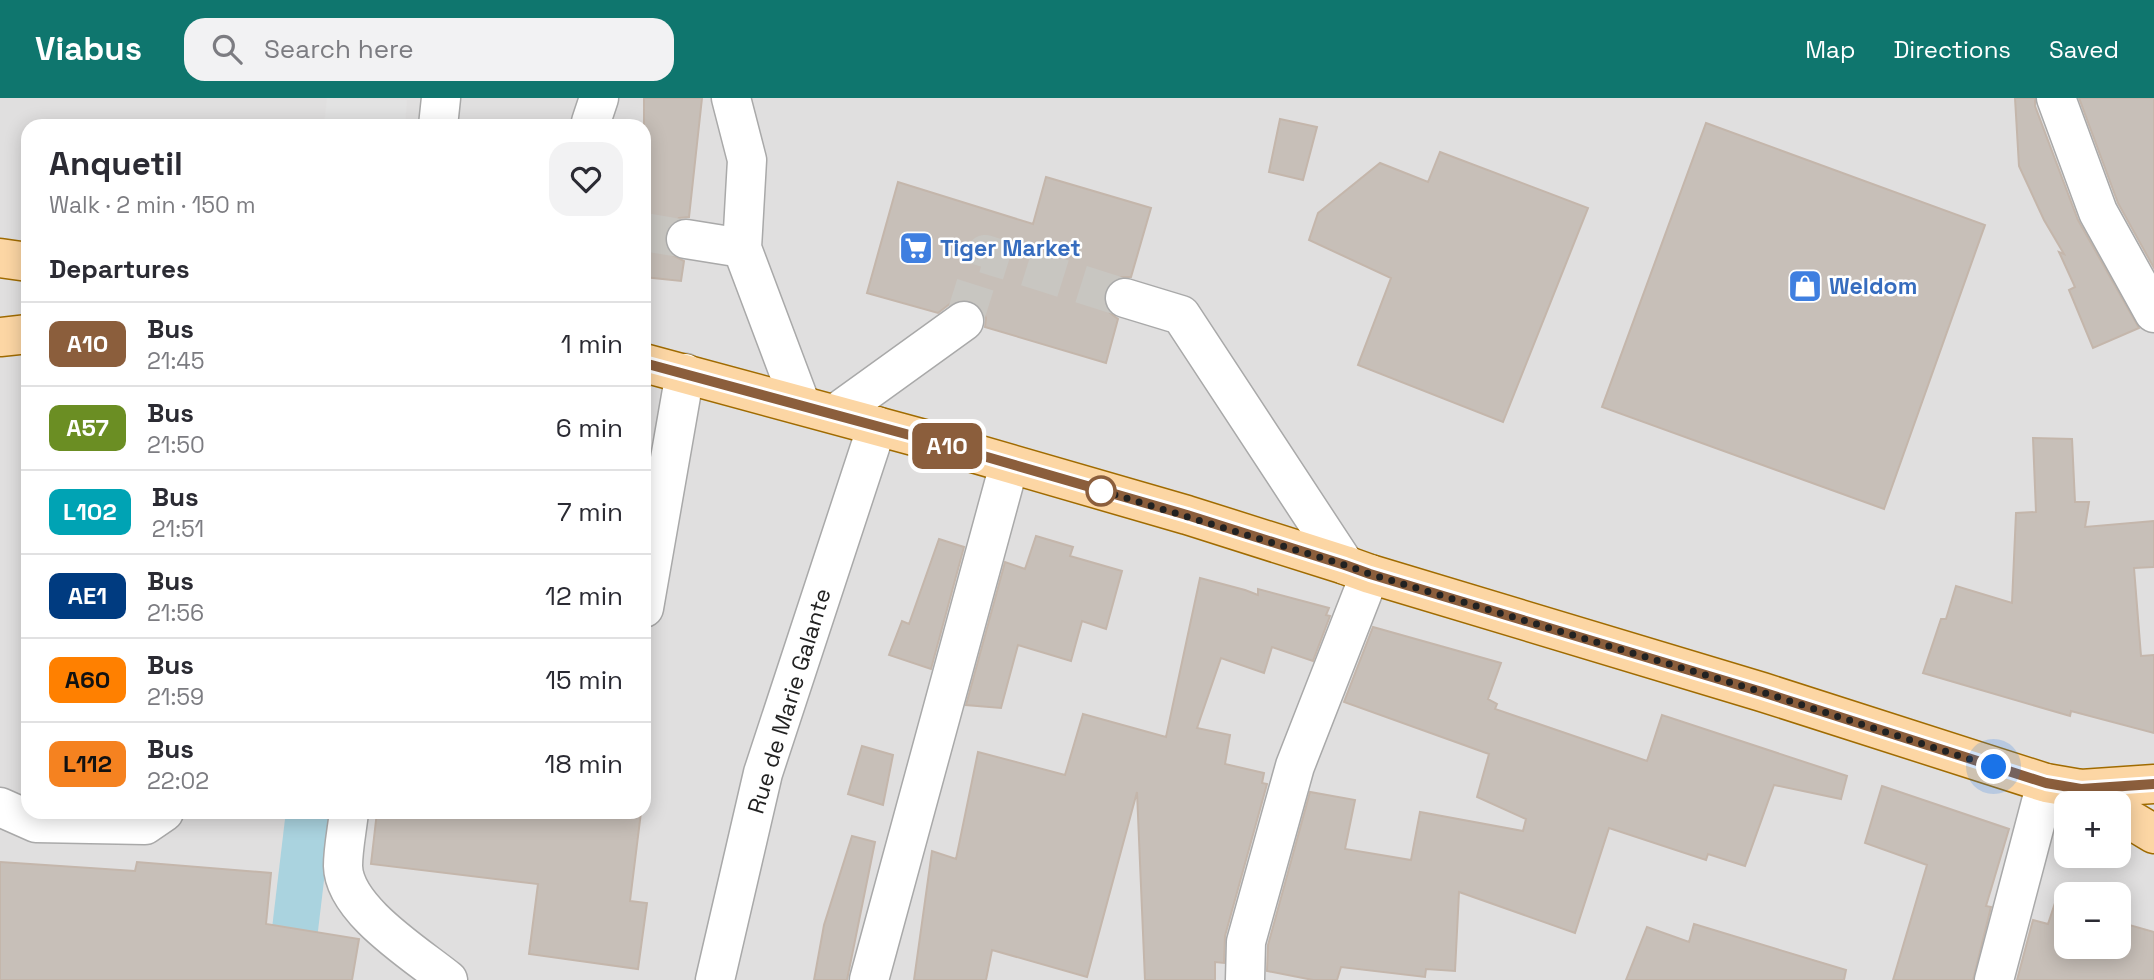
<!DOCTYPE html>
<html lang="en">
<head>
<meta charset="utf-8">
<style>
	:root { --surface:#fff; --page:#f2f2f3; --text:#2b2b33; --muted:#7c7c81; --line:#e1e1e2; --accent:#0f766e }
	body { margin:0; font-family:"Space Grotesk",sans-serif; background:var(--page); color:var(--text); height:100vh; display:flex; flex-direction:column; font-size:26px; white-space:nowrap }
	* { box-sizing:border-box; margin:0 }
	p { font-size:23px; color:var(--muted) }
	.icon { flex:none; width:38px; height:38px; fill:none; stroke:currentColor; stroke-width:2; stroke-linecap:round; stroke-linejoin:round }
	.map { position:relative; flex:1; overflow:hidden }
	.side { position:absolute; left:21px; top:21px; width:630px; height:700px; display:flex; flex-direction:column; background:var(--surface); border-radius:21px; box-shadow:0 4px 18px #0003 }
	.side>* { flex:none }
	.badge { padding:0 14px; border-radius:10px; font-size:24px; line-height:46px }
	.fabs { position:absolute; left:2054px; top:693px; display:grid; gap:14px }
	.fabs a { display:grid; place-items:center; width:77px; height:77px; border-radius:14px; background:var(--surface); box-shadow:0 4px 18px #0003; font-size:35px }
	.you { position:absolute; width:35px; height:35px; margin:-18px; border:5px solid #fff; border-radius:50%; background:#1a73e8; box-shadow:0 0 0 10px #1a73e833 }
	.map>.badge { position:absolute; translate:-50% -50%; box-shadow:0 0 0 4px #fff }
	h2 { padding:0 28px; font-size:26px; line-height:63px }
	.round { display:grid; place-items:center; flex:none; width:74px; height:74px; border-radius:21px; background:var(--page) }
	.overview { display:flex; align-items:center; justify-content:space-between; height:119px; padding:0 28px }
	h1 { font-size:33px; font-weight:700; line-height:52px }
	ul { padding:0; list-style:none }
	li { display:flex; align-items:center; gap:21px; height:84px; padding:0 28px; border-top:2px solid var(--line) }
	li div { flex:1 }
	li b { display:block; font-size:26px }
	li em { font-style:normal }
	li .badge { min-width:77px; font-weight:700; text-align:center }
	header { display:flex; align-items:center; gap:42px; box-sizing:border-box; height:98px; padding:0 35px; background:var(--accent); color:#fff }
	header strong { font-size:33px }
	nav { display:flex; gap:38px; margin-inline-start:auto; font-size:24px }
	.search { width:490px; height:63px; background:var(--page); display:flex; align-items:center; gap:18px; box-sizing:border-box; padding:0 24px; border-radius:21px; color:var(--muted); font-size:26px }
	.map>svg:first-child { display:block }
	.residential { fill:#e0dfdf; fill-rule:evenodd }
	.parking { fill:#e2e2e2 }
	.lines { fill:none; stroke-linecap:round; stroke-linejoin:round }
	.canal { stroke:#aad3df; stroke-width:46 }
	.building { fill:#c7bfb8; stroke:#c4b6ab; stroke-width:2 }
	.minor-tunnel { stroke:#c8c6c1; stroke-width:38; stroke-dasharray:38 19; stroke-linecap:butt }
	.minor-casing { stroke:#a9a9a9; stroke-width:41 }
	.major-casing { stroke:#a06b00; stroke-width:41 }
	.minor { stroke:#fff; stroke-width:38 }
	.major { stroke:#fcd6a4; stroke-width:38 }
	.line-casing { stroke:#fff; stroke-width:16 }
	.line { stroke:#8b5e3c; stroke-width:10 }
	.walk { stroke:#222; stroke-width:7; stroke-dasharray:0 12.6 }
	.stop-dot { fill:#fff; stroke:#8b5e3c; stroke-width:3.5 }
	.labels { text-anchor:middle; stroke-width:5; stroke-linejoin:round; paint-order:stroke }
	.shop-label { font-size:23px; font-weight:bold; fill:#366cbe; stroke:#fff; text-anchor:start }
	.street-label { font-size:23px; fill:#222; stroke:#fff }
</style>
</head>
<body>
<header>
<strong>Viabus</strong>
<div class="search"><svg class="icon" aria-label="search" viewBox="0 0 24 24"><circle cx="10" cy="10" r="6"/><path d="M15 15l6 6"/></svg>Search here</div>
<nav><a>Map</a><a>Directions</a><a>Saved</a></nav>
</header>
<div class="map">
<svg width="2154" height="882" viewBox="0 0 2154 882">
	<rect width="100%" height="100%" fill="#f2efe9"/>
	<path class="residential" d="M 0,0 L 2154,0 L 2154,882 L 0,882 ZM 28,28 L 644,28 L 644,714 L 28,714 ZM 2067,705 L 2119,705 L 2119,758 L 2067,758 ZM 2067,796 L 2119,796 L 2119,849 L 2067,849 Z"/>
	<path class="parking" d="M 327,0 L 407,2 L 405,28 L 324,28 Z"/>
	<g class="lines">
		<path class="canal" d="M 289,882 L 309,714"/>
	</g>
	<path class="building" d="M 644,0 L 702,0 L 689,119 L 679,120 L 670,127 L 664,138 L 665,148 L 672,157 L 684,163 L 681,183 L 644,179 Z
		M 2015,0 L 2035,0 L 2035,8 L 2078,122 L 2139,230 L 2093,250 L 2069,192 L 2075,189 L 2059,154 L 2064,156 L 2044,122 L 2019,68 Z
		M 2079,0 L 2154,0 L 2154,170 L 2118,105 Z
		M 1280,21 L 1317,29 L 1303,82 L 1269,74 Z
		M 1706,25 L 1985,127 L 1884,411 L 1602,309 Z
		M 1440,54 L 1588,110 L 1503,324 L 1358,267 L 1391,180 L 1309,142 L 1318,115 L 1380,65 L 1428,84 Z
		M 1046,79 L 1151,110 L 1131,179 L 1121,179 L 1111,184 L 1104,194 L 1104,204 L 1109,214 L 1118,221 L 1106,265 L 985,229 L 986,220 L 982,211 L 972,203 L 961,201 L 951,205 L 938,215 L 867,195 L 898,84 L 1033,126 Z
		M 2033,340 L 2072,341 L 2075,404 L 2089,404 L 2085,429 L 2154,423 L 2154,469 L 2134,470 L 2141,558 L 2154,557 L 2154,635 L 2071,613 L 2070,618 L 1923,575 L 1941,521 L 1946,521 L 1956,488 L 2012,505 L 2016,415 L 2036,414 Z
		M 1036,438 L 1073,449 L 1070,458 L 1122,473 L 1106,531 L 1082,523 L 1071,563 L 1018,547 L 1001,610 L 966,607 L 1005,464 L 1025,471 Z
		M 939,441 L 964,449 L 931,571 L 889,557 L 902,523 L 909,526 Z
		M 1200,480 L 1245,492 L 1258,497 L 1258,491 L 1329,510 L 1326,517 L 1330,518 L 1313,563 L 1272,549 L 1264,575 L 1221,560 L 1197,630 L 1230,637 L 1225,666 L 1264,675 L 1262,685 L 1267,686 L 1225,838 L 1224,865 L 1215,864 L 1215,882 L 1145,882 L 1137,694 L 1087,879 L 992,852 L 986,882 L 914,882 L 932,753 L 956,761 L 978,654 L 1065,677 L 1083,616 L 1166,639 Z
		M 1373,529 L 1501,565 L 1488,601 L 1497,606 L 1495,611 L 1647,663 L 1662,617 L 1847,678 L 1841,701 L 1774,687 L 1745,768 L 1708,756 L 1706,762 L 1609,730 L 1575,835 L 1459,794 L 1455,873 L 1426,871 L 1425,879 L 1341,869 L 1337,882 L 1313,882 L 1267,873 L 1268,847 L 1310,694 L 1355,702 L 1345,751 L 1411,762 L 1420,714 L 1523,733 L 1526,721 L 1477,699 L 1489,656 L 1344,604 Z
		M 862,648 L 893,657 L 883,707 L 848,696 Z
		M 1882,688 L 2009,731 L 1986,808 L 1991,809 L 1973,882 L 1893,882 L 1927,767 L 1865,745 Z
		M 377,714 L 641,714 L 630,803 L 647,805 L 638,871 L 529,856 L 538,786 L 371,766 Z
		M 852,738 L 875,744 L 847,882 L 814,882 L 824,827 Z
		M 0,764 L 135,773 L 137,764 L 271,775 L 266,826 L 359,841 L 352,882 L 0,882 Z
		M 2055,805 L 2067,808 L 2067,849 L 2119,849 L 2119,824 L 2154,834 L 2154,882 L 2017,882 L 2033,822 L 2048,826 Z
		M 1694,826 L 1846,872 L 1844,882 L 1626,882 L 1647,829 L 1689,844 Z"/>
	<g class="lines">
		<path class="minor-tunnel" d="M 644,134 L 686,141
			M 964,223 L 985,156 L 1125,200"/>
		<g class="minor-casing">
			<path id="minor" d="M 731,0 L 747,62 L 742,150
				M 2056,0 L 2098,114 L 2154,215
				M 591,24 L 599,0
				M 438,28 L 441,0
				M 686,141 L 742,150 L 801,307
				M 1125,200 L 1181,217 L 1345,467
				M 835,316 L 964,223
				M 644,510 L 685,275
				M 0,709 L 36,725 L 145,727 L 164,714
				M 349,714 C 347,732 343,751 343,768 C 344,812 416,856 448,882
				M 715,882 L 763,675 L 877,328
				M 869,882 L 1009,367
				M 1245,882 L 1246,844 L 1295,668 L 1370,476
				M 1994,882 L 2046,685"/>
		</g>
		<g class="major-casing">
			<path id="major" d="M 0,160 L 28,164
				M 0,239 L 28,236
				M 644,265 L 928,342 L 1187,417 L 1345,467 L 1370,476 L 1762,594 L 2046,685 L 2081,691 L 2154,686
				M 2119,715 L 2154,736"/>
		</g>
		<use href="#minor" class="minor"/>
		<use href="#major" class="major"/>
	</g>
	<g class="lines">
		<g class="line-casing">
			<path id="line" d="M 644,265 L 928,342 L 1187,417 L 1345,467 L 1370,476 L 1762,594 L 2046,685 L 2081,691 L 2154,686"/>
		</g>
		<use href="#line" class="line"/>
		<path class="walk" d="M 1101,393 L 1090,389 L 1345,467 L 1370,476 L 1762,594 L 1994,669"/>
	</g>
	<defs>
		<g id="supermarket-square" transform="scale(1.75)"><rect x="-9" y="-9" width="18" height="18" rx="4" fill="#3f7fe0" stroke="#fff"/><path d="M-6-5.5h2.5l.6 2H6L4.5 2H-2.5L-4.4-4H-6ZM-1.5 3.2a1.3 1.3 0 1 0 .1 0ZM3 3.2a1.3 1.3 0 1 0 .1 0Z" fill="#fff"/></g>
		<g id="shop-square" transform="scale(1.75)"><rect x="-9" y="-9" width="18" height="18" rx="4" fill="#3f7fe0" stroke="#fff"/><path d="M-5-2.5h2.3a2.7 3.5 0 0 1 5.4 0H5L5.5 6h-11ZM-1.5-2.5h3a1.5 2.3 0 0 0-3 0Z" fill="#fff"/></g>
	</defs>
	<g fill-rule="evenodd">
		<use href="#supermarket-square" x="916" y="150"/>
		<use href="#shop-square" x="1805" y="188"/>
	</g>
	<circle class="stop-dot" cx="1101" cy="393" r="14"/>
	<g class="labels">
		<g class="shop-label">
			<text x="940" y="158">Tiger Market</text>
			<text x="1829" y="196">Weldom</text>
		</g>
		<g class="street-label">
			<text transform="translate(789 603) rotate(-73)" y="8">Rue de Marie Galante</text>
		</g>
	</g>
</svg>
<div class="fabs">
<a>+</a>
<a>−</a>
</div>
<div class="you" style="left:1994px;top:669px"></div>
<b class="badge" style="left:947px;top:348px;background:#8b5e3c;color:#fff">A10</b>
<section class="side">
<div class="overview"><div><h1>Anquetil</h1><p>Walk · 2 min · 150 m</p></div><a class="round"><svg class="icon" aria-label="heart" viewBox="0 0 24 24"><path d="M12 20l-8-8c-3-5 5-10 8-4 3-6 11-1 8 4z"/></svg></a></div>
<h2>Departures</h2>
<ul>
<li><span class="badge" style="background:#8b5e3c;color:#fff">A10</span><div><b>Bus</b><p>21:45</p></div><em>1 min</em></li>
<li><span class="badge" style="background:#6b8e23;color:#fff">A57</span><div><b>Bus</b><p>21:50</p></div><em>6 min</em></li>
<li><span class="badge" style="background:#00a3b4;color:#fff">L102</span><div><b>Bus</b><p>21:51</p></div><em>7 min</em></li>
<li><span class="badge" style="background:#003b80;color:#fff">AE1</span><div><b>Bus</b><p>21:56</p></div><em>12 min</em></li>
<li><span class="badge" style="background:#ff8000;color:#111">A60</span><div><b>Bus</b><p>21:59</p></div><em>15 min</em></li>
<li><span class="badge" style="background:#f58220;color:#111">L112</span><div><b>Bus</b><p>22:02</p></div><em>18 min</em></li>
</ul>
</section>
</div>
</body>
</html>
